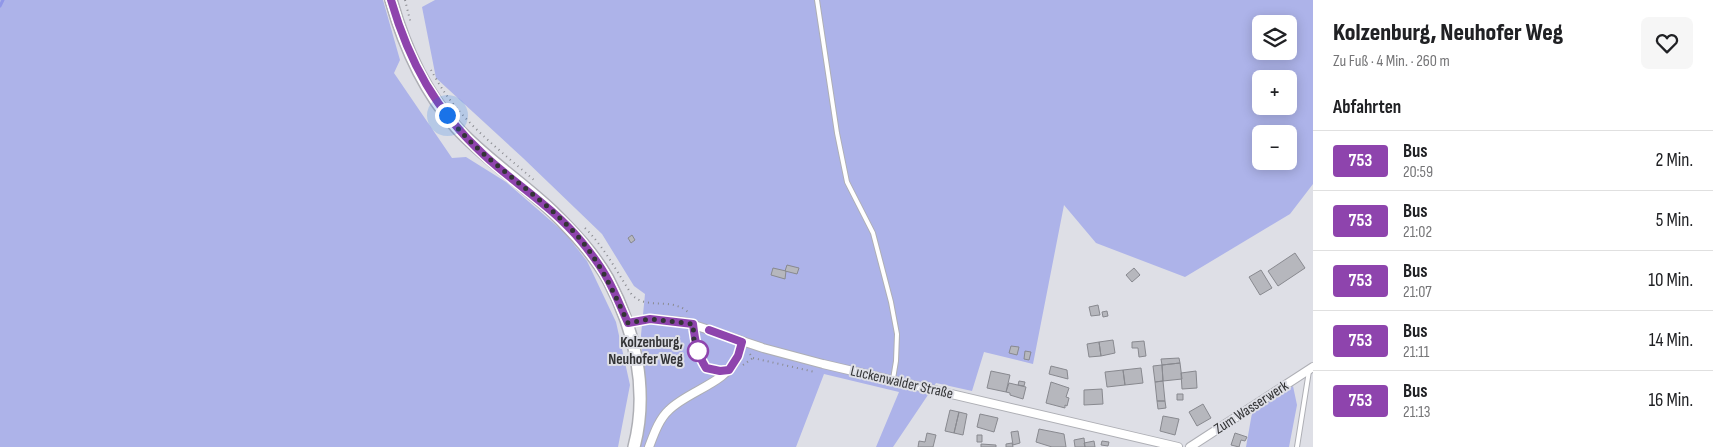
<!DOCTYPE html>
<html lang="de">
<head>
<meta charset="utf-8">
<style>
	:root { --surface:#fff; --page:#f6f6f6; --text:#202124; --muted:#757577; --line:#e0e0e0 }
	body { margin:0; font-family:"Sofia Sans Condensed",sans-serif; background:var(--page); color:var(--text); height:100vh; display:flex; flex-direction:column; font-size:19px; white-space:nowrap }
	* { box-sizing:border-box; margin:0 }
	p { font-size:16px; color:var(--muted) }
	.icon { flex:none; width:28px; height:28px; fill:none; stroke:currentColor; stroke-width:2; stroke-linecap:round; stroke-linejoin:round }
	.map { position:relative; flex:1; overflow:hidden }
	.details { display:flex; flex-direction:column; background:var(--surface); width:400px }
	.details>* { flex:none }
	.badge { padding:0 10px; border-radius:4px; font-size:18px; line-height:32px }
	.tools { position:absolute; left:1252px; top:15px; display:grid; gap:10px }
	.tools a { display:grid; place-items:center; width:45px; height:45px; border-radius:8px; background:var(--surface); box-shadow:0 2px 12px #0003; font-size:25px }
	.you { position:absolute; width:25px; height:25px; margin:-12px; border:4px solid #fff; border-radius:50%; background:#1a73e8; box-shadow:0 0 0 8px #1a73e833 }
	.map>.badge { position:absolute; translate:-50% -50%; box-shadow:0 0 0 2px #fff }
	h2 { padding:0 20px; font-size:19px; line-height:45px }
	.round { display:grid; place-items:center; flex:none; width:52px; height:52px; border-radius:8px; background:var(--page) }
	.summary { display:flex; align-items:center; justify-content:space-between; height:85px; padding:0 20px }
	h1 { font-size:24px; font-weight:800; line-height:38px }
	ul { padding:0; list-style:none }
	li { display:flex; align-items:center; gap:15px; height:60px; padding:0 20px; border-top:1px solid var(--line) }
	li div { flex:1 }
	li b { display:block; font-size:19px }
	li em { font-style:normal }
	li .badge { min-width:55px; font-weight:700; text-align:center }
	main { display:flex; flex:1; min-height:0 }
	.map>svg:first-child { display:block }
	.green { fill:#adb3e9; fill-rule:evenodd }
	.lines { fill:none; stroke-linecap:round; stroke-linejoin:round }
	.stream { stroke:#9097e8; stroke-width:3 }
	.building { fill:#b6b7bd; stroke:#88898f }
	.service-casing { stroke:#aeafb5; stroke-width:6 }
	.minor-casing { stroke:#aeafb5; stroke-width:10 }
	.secondary-casing { stroke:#aeafb5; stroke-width:14 }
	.path { stroke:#898a8f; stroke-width:2; stroke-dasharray:1 4; stroke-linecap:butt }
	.service { stroke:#fff; stroke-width:4 }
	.minor { stroke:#fff; stroke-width:8 }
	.secondary { stroke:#fff; stroke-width:11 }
	.line-casing { stroke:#fff; stroke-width:11 }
	.line { stroke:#8e44ad; stroke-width:8 }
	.walk { stroke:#333436; stroke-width:5; stroke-dasharray:0 9 }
	.stop-dot { fill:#fff; stroke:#8e44ad; stroke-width:2.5 }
	.labels { text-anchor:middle; stroke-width:4; stroke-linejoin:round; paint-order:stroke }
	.stop-label { font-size:15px; font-weight:bold; fill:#333436; stroke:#dedfe6; text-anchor:end }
	.street-label { font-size:15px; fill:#333436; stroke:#dedfe6 }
</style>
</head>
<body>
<main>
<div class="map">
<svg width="1313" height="447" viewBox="0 0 1313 447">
	<rect width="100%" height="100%" fill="#dedfe6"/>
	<path class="green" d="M 0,0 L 383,0 L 400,60 L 394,73 L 452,158 L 466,157 L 506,182 L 565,233 L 587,261 L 616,322 L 630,385 L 618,447 L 0,447 Z
		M 435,0 L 1313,0 L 1313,184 L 1290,214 L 1185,277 L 1096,243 L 1064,205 L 1033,364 L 984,352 L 972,391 L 936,383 L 893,447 L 876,447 L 899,392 L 824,374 L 796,447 L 637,447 L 645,391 L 641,335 L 645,294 L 634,286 L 602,234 L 523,158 L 436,78 L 422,7 ZM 1261,24 L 1289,24 L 1289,51 L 1261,51 ZM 1261,79 L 1289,79 L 1289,106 L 1261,106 ZM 1261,134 L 1289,134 L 1289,161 L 1261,161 Z
		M 1293,386 L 1297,405 L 1289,447 L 1246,447 L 1252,413 Z"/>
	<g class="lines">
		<path class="stream" d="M 0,6 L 3,0"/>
	</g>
	<path class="building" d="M 632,235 L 635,240 L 631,243 L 628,238 Z
		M 1295,253 L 1305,268 L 1278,286 L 1268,271 Z
		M 787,265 L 799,268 L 797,274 L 785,271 Z
		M 773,268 L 786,271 L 785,279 L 771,275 Z
		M 1134,268 L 1140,275 L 1132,282 L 1126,275 Z
		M 1261,270 L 1272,288 L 1260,295 L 1249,277 Z
		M 1098,305 L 1100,315 L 1091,316 L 1089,307 Z
		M 1107,311 L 1108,316 L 1103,317 L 1102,312 Z
		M 1113,340 L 1115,353 L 1101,356 L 1099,342 Z
		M 1144,341 L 1146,356 L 1139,357 L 1138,348 L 1132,348 L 1132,342 Z
		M 1099,342 L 1101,356 L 1089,357 L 1087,344 Z
		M 1011,346 L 1019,347 L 1017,355 L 1009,353 Z
		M 1025,351 L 1031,352 L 1029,360 L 1024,359 Z
		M 1179,358 L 1180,363 L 1162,365 L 1161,359 Z
		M 1180,363 L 1182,379 L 1163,381 L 1162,365 Z
		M 1162,365 L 1163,381 L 1155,382 L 1153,366 Z
		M 1051,366 L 1067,370 L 1068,379 L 1049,374 Z
		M 1141,368 L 1143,383 L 1125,385 L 1123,370 Z
		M 1123,370 L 1125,385 L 1107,387 L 1105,372 Z
		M 991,371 L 1010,375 L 1006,392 L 987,388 Z
		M 1196,371 L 1197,388 L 1182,389 L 1181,373 Z
		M 1019,381 L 1025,382 L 1024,386 L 1018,385 Z
		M 1163,381 L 1165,401 L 1157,401 L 1155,382 Z
		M 1051,382 L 1069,388 L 1066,397 L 1069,398 L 1067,406 L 1065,405 L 1065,408 L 1046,403 Z
		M 1009,383 L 1026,387 L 1023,399 L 1010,395 L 1010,393 L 1006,392 Z
		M 1102,389 L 1103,404 L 1084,405 L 1084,390 Z
		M 1177,394 L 1183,394 L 1183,400 L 1177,400 Z
		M 1157,401 L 1165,401 L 1166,408 L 1158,409 Z
		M 1203,404 L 1211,418 L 1197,426 L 1189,412 Z
		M 950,410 L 959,412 L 954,433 L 945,431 Z
		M 959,412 L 967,414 L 963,435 L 954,433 Z
		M 980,414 L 998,418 L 994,432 L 977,427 Z
		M 1163,416 L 1179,419 L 1175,435 L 1160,431 Z
		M 1039,429 L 1064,434 L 1066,447 L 1052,447 L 1036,442 Z
		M 1018,431 L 1020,443 L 1013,445 L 1011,432 Z
		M 927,433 L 936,435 L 933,447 L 918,447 L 919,441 L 925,442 Z
		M 1235,433 L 1247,437 L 1245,441 L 1241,440 L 1239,447 L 1231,445 Z
		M 977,435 L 982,435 L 982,442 L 977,442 Z
		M 1084,438 L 1085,447 L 1075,447 L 1074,440 Z
		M 1094,441 L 1095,447 L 1085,447 L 1084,443 Z
		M 1102,441 L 1109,442 L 1108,446 L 1101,445 Z
		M 1012,443 L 1013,447 L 1006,447 L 1006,444 Z
		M 981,444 L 996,445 L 996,447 L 981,447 Z"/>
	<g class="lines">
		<g class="service-casing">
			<path id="service" d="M 817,0 L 837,133 L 847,182 L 873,233 L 891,302 L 897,334 L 896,361 L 893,379
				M 693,324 C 695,344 698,375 725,371
				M 1297,447 L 1309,371"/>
		</g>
		<g class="minor-casing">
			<path id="minor" d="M 628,323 L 650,319 L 685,322 L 763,348 L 823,364 L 1178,447
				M 649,447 C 654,434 659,419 669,410 C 688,391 727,383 738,356 C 740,352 741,346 742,341
				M 1190,447 L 1313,367"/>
		</g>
		<g class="secondary-casing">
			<path id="secondary" d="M 391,0 C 404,46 424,91 456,127 C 485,159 522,182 553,212 C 573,232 594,254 608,279 C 635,330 649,390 634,447"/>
		</g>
		<path class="path" d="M 405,0 L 411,24
			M 431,70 C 435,77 440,86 445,93 C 469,127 503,153 534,180
			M 585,228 C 605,248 617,272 632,295 C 645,308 663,300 680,307 C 683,308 687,311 690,314
			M 750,354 L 753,358 L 815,372
			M 743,365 L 753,358"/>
		<use href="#service" class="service"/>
		<use href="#minor" class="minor"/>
		<use href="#secondary" class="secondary"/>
	</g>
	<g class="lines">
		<g class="line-casing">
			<path id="line" d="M 391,0 C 409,62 436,111 484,155 C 515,184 553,207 581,241 C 590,252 600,265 607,278 C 615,292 621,308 628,323 L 650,319 L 693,324 C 695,340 697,354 706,368 L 720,371 L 729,370 L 738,356 L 742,342 L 709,330"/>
		</g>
		<use href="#line" class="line"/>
		<path class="walk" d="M 447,115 C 484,164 541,193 581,240 C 602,266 614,293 628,323 L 650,319 L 693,324 L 694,340 L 700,358 L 698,351"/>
	</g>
	<circle class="stop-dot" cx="698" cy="351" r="10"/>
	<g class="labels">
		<g class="stop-label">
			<text x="683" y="347">Kolzenburg,<tspan x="683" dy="17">Neuhofer Weg</tspan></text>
		</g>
		<g class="street-label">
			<text transform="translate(902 382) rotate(13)" y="5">Luckenwalder Straße</text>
			<text transform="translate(1251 407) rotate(-33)" y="5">Zum Wasserwerk</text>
		</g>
	</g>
</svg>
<div class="tools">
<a><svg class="icon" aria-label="layers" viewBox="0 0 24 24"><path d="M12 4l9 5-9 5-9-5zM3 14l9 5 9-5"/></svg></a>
<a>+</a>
<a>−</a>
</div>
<div class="you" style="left:447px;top:115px"></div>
</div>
<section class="details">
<div class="summary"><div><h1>Kolzenburg, Neuhofer Weg</h1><p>Zu Fuß · 4 Min. · 260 m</p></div><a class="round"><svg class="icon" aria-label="heart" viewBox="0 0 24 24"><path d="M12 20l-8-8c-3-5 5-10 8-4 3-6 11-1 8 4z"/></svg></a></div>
<h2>Abfahrten</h2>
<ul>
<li><span class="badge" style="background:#8e44ad;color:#fff">753</span><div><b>Bus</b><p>20:59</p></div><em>2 Min.</em></li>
<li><span class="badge" style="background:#8e44ad;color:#fff">753</span><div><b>Bus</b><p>21:02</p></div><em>5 Min.</em></li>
<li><span class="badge" style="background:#8e44ad;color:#fff">753</span><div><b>Bus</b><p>21:07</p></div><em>10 Min.</em></li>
<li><span class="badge" style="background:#8e44ad;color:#fff">753</span><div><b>Bus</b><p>21:11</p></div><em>14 Min.</em></li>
<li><span class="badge" style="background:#8e44ad;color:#fff">753</span><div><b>Bus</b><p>21:13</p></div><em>16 Min.</em></li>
</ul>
</section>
</main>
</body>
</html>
